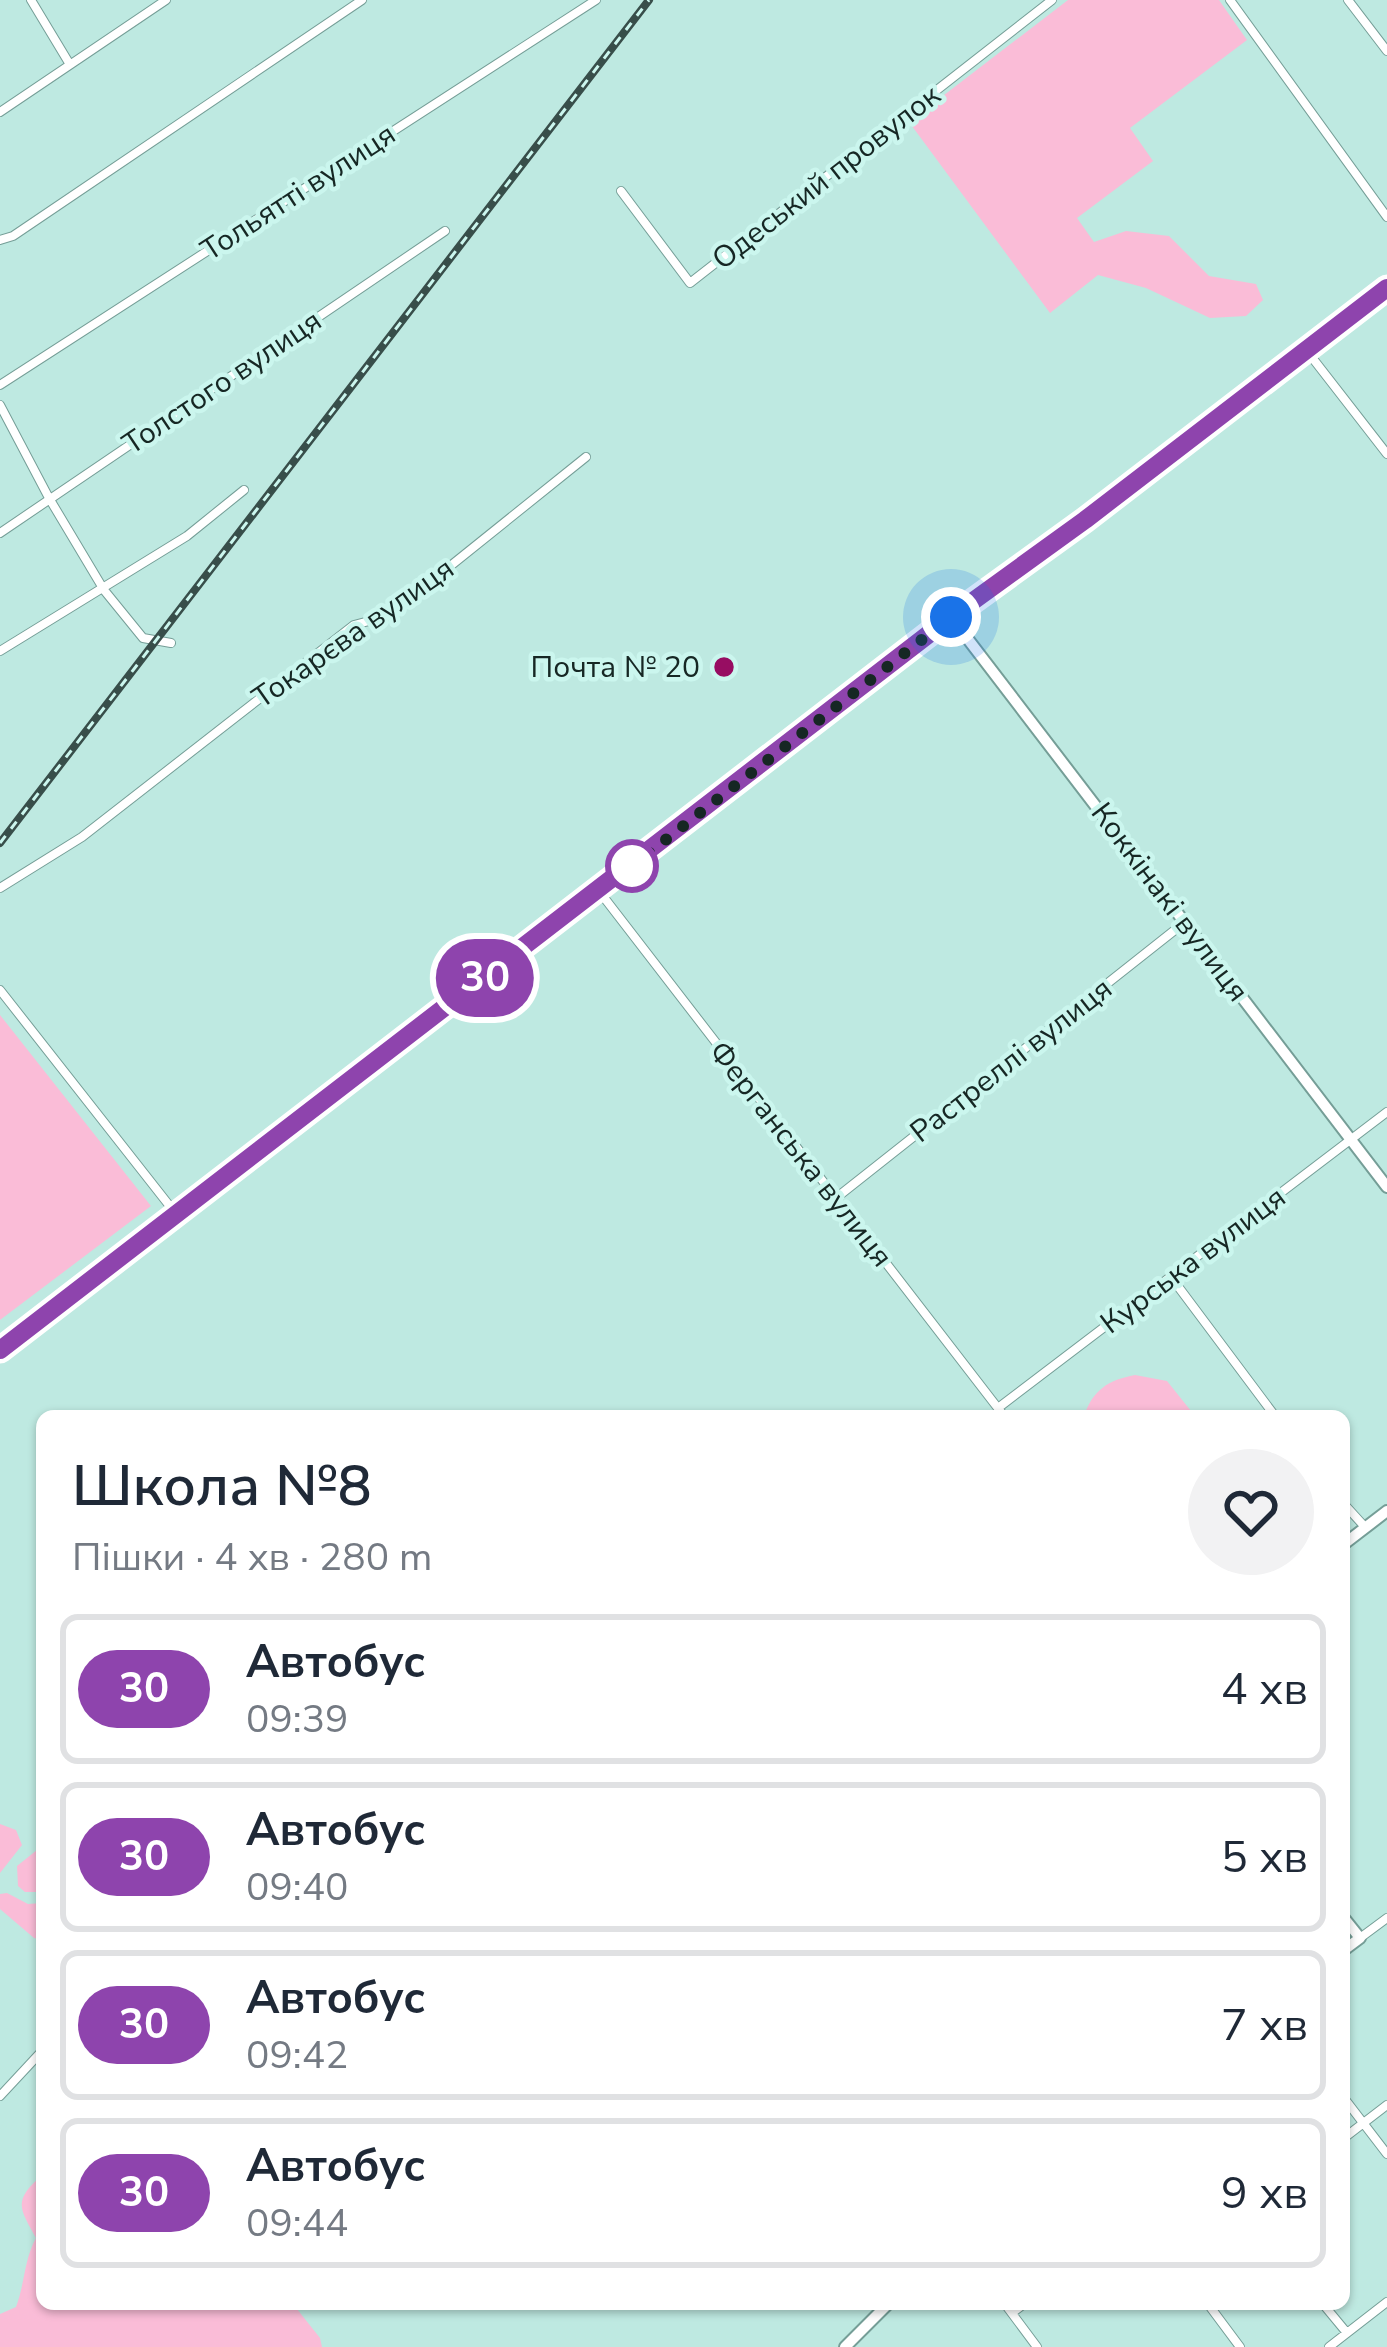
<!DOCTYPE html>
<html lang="uk">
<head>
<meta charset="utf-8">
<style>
	:root { --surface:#fff; --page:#f2f2f3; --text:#1f2937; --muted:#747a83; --line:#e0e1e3 }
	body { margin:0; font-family:"Nunito Sans",sans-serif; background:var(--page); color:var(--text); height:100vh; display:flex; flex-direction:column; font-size:45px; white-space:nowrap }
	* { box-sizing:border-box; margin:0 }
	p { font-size:39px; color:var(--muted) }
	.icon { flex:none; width:66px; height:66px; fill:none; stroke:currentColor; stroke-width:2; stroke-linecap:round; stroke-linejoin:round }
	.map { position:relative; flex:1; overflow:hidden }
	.side { position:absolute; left:36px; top:1410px; width:1314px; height:900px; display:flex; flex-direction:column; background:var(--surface); border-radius:18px; box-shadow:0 3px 9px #0004 }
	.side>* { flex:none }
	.badge { padding:0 24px; border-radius:39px; font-size:42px; line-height:78px }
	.you { position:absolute; width:60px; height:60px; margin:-30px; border:9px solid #fff; border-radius:50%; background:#1a73e8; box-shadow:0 0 0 18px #1a73e833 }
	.map>.badge { position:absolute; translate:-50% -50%; box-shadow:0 0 0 6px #fff }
	.round { display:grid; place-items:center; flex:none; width:126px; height:126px; border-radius:63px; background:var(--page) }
	.overview { display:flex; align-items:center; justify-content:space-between; height:204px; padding:0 36px }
	h1 { font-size:57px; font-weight:600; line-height:90px }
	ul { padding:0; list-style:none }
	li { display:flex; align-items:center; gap:36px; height:150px; margin:0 24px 18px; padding:0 12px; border:6px solid var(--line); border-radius:18px }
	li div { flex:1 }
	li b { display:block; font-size:45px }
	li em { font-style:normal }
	li .badge { min-width:132px; font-weight:700; text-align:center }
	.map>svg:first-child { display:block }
	.green { fill:#fabcd7 }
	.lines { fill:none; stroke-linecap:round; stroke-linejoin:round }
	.minor-casing { stroke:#759e97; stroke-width:10 }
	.tertiary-casing { stroke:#759e97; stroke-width:14 }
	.secondary-casing { stroke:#759e97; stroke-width:15 }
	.minor { stroke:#fff; stroke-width:8 }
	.tertiary { stroke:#fff; stroke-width:10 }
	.secondary { stroke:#fff; stroke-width:12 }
	.rail-casing { stroke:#384e4a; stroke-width:8 }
	.rail { stroke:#cbf6ee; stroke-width:3; stroke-dasharray:9; stroke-linecap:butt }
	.line-casing { stroke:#fff; stroke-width:27 }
	.line { stroke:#8e44ad; stroke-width:18 }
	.walk { stroke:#162724; stroke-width:12; stroke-dasharray:0 21.6 }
	.poi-dot { fill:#970d62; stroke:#cbf6ee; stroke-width:4.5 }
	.stop-dot { fill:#fff; stroke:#8e44ad; stroke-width:6 }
	.labels { text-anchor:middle; stroke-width:9; stroke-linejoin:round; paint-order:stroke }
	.street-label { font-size:30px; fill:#162724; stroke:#cbf6ee }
	.poi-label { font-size:30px; fill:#162724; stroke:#cbf6ee; text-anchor:end }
</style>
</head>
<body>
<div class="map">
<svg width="1387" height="2347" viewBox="0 0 1387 2347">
	<rect width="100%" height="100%" fill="#bee9e1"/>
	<path class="green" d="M 1068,0 L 1219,0 L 1247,40 L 1130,128 L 1153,161 L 1077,218 L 1094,242 L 1126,231 L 1169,236 L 1209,276 L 1256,284 L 1263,300 L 1246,316 L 1210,318 L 1146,288 L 1098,275 L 1050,313 L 909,122 Z
		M 0,1015 L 151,1206 L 0,1320 Z
		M 1135,1375 L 1167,1381 L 1195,1416 L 1084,1416 C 1093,1390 1108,1380 1135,1375 Z
		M 0,1824 L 16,1830 L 22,1845 L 0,1873 Z
		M 42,1846 L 42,1892 L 25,1892 L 18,1886 L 17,1866 Z
		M 7,1893 L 28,1904 L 42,1903 L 42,1940 L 34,1938 L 0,1909 L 0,1894 Z
		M 42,2175 L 42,2304 L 293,2304 L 320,2338 L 322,2347 L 0,2347 L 0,2314 L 16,2307 C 25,2283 24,2260 36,2238 C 19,2207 13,2201 42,2175 Z"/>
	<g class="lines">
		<g class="minor-casing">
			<path id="minor" d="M 31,0 L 69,63
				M 1230,0 L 1387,217
				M 1348,0 L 1387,51
				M 0,112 L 166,0
				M 621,191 L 690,283 L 1052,0
				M 0,240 L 13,236 L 362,0
				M 1307,351 L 1387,454
				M 0,385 L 596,0
				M 0,405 L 49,498 L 104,590 L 143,638 L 171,643
				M 0,533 L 445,231
				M 0,651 L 187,536 L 244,490
				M 0,888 L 82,837 L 354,625 L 388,616 L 586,457
				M 599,891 L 1004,1416
				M 0,990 L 176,1214
				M 836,1198 L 1185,922
				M 1171,1277 L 1275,1416
				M 998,1408 L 1387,1112
				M 1344,1504 L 1365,1527
				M 1360,1938 L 1387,1918
				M 0,2096 L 42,2051
				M 1344,2098 L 1387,2154
				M 1344,2138 L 1387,2105
				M 1005,2304 L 1037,2347
				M 1208,2304 L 1240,2347
				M 1323,2304 L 1347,2333
				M 1012,2313 L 1024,2304
				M 1329,2347 L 1387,2302"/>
		</g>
		<g class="tertiary-casing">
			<path id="tertiary" d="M 951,617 L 1387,1187
				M 1344,1544 L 1387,1511
				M 1344,1918 L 1360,1938 L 1344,1950
				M 845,2347 L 888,2304"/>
		</g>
		<g class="secondary-casing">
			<path id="secondary" d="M 0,1350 L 951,617 L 1387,288"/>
		</g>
		<use href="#minor" class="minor"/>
		<use href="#tertiary" class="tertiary"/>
		<use href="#secondary" class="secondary"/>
		<g class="rail-casing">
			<path id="rail" d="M 0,843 L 649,0"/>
		</g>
		<use href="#rail" class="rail"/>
	</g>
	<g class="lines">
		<g class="line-casing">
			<path id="line" d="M 0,1350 L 951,617 L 1085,520 L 1387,288"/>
		</g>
		<use href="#line" class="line"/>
		<path class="walk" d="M 632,866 L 951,617"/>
	</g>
	<circle class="poi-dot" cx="724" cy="667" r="12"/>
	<circle class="stop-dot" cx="632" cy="866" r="24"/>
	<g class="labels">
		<g class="street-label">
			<text transform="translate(826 177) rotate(-38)" y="10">Одеський провулок</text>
			<text transform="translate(298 192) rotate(-33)" y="10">Тольятті вулиця</text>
			<text transform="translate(222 382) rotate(-34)" y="10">Толстого вулиця</text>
			<text transform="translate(353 633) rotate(-35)" y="10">Токарєва вулиця</text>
			<text transform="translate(1170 902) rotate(53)" y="10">Коккінакі вулиця</text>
			<text transform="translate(1011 1060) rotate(-38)" y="10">Растреллі вулиця</text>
			<text transform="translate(801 1154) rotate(52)" y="10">Ферганська вулиця</text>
			<text transform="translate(1193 1260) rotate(-37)" y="10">Курська вулиця</text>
		</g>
		<g class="poi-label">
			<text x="700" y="677">Почта № 20</text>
		</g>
	</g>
</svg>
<div class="you" style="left:951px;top:617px"></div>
<b class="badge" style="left:485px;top:978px;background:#8e44ad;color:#fff">30</b>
<section class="side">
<div class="overview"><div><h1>Школа №8</h1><p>Пішки · 4 хв · 280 m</p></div><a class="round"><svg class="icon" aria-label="heart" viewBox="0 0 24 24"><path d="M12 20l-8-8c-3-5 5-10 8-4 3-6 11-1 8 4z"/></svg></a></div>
<ul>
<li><span class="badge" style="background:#8e44ad;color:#fff">30</span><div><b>Автобус</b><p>09:39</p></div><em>4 хв</em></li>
<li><span class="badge" style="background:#8e44ad;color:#fff">30</span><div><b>Автобус</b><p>09:40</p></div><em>5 хв</em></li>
<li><span class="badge" style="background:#8e44ad;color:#fff">30</span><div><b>Автобус</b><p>09:42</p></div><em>7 хв</em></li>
<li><span class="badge" style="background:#8e44ad;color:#fff">30</span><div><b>Автобус</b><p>09:44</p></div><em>9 хв</em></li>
</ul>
</section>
</div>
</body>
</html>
